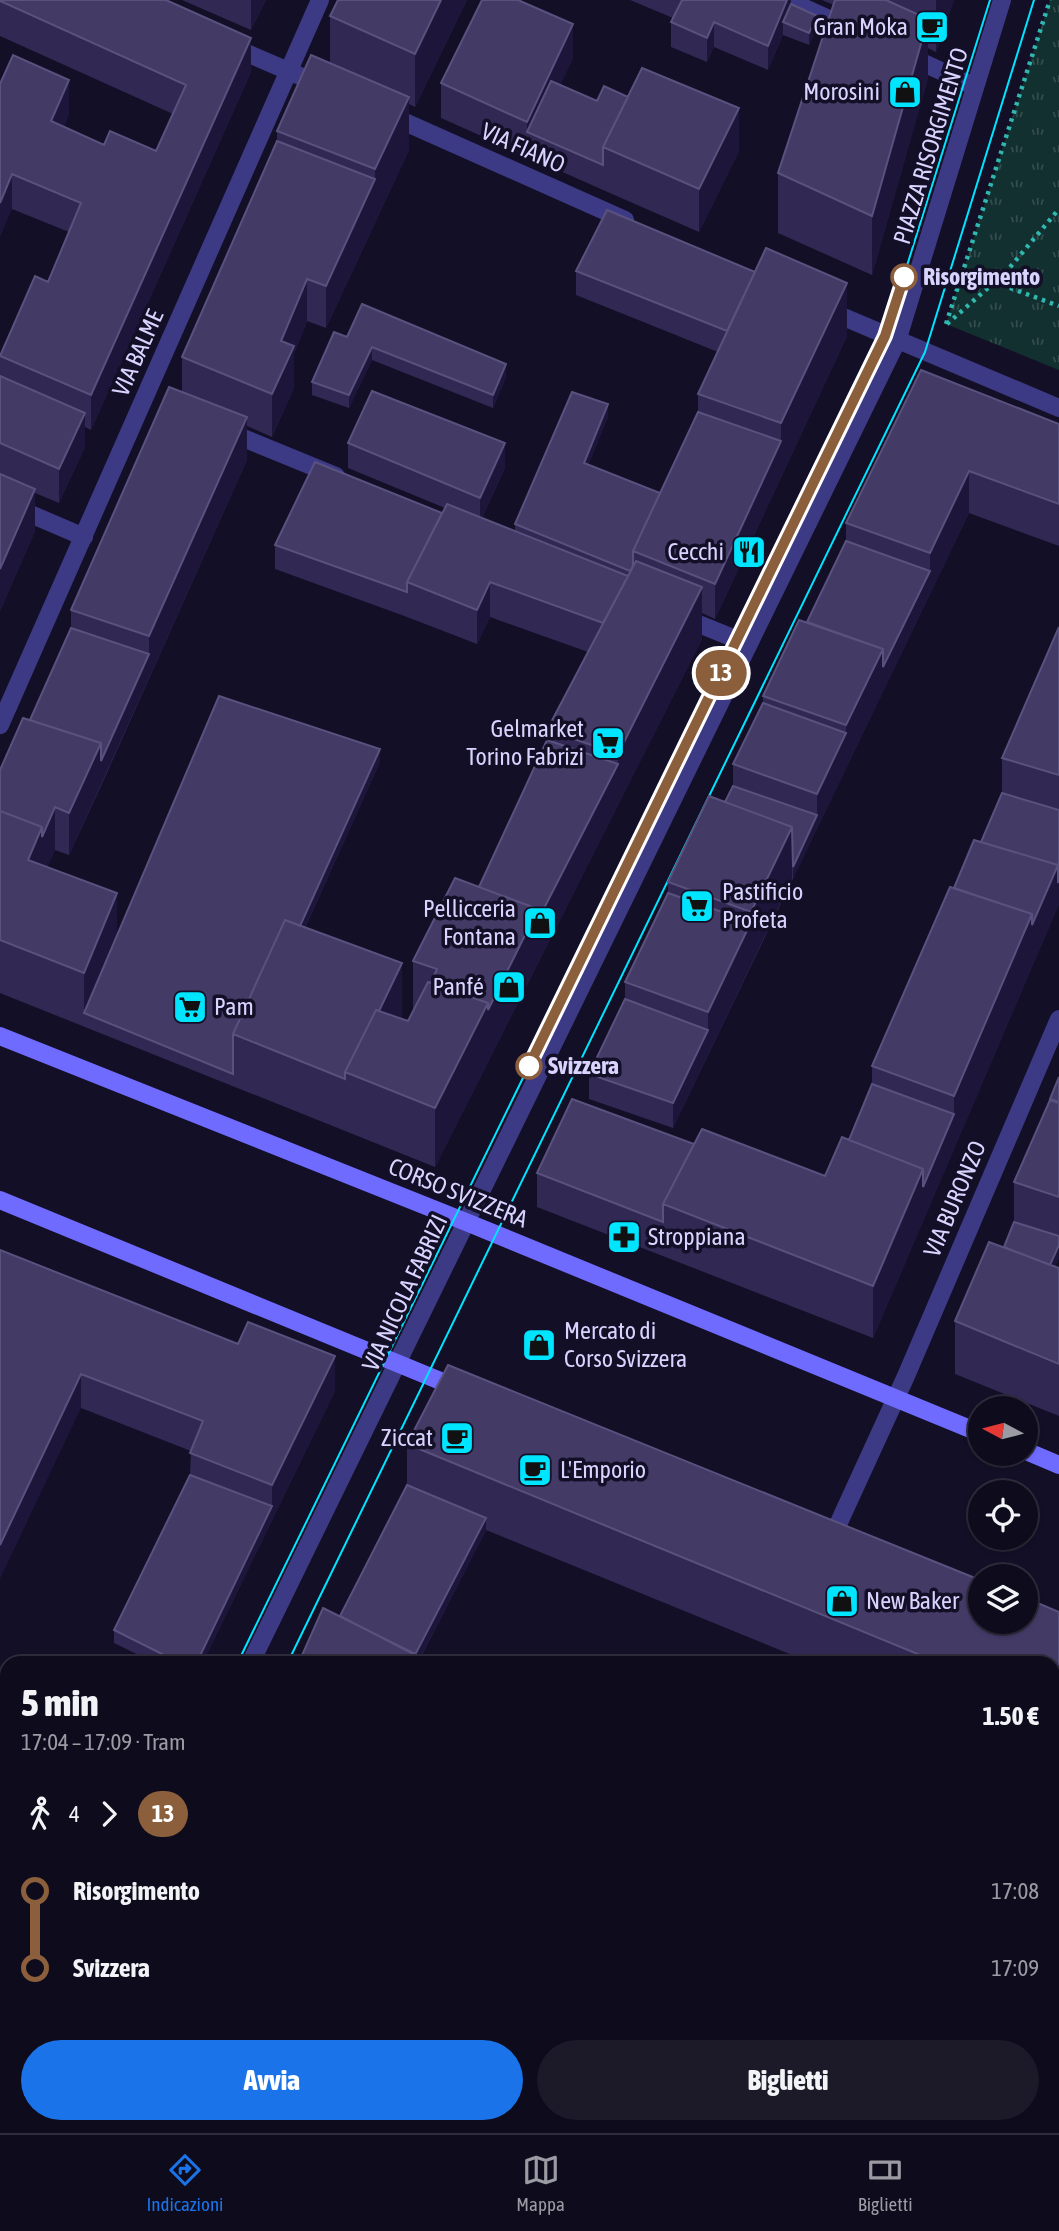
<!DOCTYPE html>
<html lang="it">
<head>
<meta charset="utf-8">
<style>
	:root { --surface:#0e0b1c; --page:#1c1929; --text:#f1f3f6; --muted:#9b9ba3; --line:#2e2b3b; --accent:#1a73e8 }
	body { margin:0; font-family:"Asap Condensed",sans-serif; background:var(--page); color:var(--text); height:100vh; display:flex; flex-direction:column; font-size:26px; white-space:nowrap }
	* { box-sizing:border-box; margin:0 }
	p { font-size:23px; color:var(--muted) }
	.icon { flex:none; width:38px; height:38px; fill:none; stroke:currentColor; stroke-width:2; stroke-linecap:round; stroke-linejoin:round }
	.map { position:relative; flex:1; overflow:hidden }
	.sheet { position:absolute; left:0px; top:1656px; width:1060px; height:478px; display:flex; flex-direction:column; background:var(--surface); border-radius:21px 21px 0 0; box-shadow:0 2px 5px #0004,0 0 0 2px var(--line) }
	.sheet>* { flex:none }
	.badge { padding:0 14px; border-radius:23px; font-size:24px; line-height:46px }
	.needle { width:46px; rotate:277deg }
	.buttons { position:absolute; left:968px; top:1396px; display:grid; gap:14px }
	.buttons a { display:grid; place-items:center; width:70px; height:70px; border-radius:50%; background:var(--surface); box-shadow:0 2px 5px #0004,0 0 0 2px var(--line); font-size:35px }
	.map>.badge { position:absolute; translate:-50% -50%; box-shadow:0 0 0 4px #fff }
	.legs { display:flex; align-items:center; gap:10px; height:77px; padding:0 21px; font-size:23px }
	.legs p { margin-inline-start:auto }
	.overview { display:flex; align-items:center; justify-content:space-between; height:119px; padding:0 21px }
	h1 { font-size:38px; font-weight:800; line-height:52px }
	.button { display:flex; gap:14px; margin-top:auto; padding:14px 21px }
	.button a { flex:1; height:80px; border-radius:42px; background:var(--accent); color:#fff; font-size:28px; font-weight:800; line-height:80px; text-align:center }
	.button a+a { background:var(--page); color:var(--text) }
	ul { padding:0 21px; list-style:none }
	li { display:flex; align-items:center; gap:24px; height:77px; font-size:26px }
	li i { display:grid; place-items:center; width:10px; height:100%; margin:0 9px; background:currentColor }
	li i::after { content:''; width:18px; height:18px; margin:-9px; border:5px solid; border-radius:50%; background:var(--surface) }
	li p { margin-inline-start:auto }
	li:first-child i { background:linear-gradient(#0000 50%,currentColor 0) }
	li:last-child i { background:linear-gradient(currentColor 50%,#0000 0) }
	.dock { display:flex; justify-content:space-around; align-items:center; height:98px; border-top:2px solid var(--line); background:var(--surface); font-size:19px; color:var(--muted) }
	.dock a { display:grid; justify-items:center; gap:4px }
	.dock .on { color:var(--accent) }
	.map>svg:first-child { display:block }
	.grass { fill:url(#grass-tufts) }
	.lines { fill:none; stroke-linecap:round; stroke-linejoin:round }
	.path { stroke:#2fb8b0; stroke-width:4.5; stroke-dasharray:3.5 5; stroke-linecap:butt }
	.street { stroke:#3d3a85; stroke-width:18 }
	.secondary { stroke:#6f6bff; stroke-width:18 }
	.tram { stroke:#00e5ff; stroke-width:2 }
	.wall { fill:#312854 }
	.shaded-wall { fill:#1d163a }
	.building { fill:#433a66; stroke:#5a527e; stroke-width:2 }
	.line-1-casing { stroke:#fff; stroke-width:16 }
	.line-1 { stroke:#8b5e3c; stroke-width:10 }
	.stop-1-dot { fill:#fff; stroke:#8b5e3c; stroke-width:3.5 }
	.labels { text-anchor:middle; stroke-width:7; stroke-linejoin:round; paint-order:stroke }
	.poi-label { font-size:24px; fill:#d9d4ff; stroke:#130f26; text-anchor:end }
	.street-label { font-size:24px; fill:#d9d4ff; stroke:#130f26 }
	.stop-label { font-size:24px; font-weight:bold; fill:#d9d4ff; stroke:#130f26; text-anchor:start }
</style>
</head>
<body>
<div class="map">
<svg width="1059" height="2133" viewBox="0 0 1059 2133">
	<defs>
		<pattern id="grass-tufts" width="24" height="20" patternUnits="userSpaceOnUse" patternTransform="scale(1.75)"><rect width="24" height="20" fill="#12302f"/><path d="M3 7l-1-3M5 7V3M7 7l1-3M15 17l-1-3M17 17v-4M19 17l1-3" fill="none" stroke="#344d4e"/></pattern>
	</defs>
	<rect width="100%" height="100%" fill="#130f26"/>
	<path class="grass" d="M 1050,0 L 1059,0 L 1059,370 L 946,324 Z"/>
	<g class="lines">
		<path class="path" d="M 994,282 L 1059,306
			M 946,324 L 1050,0
			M 947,324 L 1006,272 L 1059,209"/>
		<path class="street" d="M 787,0 L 851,29
			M 228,45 L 321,85
			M 908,56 L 974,86
			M 389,115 L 625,220
			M 827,310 L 1059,408
			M 226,431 L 336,476
			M 0,501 L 84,537
			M 679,616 L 748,644
			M 0,725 L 320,0
			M 830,1542 L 906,1376 L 1059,1019
			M 251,1662 L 897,341 L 1002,0
			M 900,2126 L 912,2133
			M 19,2133 L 22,2126"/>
		<path class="secondary" d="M 0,1036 L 466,1222 L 980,1433
			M 0,1200 L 460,1389
			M 1026,1451 L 1059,1465"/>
		<path class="tram" d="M 238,1662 L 885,336 L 990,0
			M 288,1662 L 925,352 L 1034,0
			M 8,2133 L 11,2126
			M 60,2133 L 63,2126"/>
	</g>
	<path class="wall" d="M 0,0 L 251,72 L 91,430 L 85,427 L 85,447 L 59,503 L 35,493 L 35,531 L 0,611 L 0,356 L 48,282 L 69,232 L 12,209 L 0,84 L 69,114 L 64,126 L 104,145 L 156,151 L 173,114 L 0,36 Z
		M 182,0 L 266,0 L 251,30 Z
		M 467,0 L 415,107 L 409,104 L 409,150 L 326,328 L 307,321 L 294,354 L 294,388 L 272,437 L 247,426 L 247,460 L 101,786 L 69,855 L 55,850 L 47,867 L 117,934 L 380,762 L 305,928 L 402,1016 L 401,1019 L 408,1021 L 413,1011 L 413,961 L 479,887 L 547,740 L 547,730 L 588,652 L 490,617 L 477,644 L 407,617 L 275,569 L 275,545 L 442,513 L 445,508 L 348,468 L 348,443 L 505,468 L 482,518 L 515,531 L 515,524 L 608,417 L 588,465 L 660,493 L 698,412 L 698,394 L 718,352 L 576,295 L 576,271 L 847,336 L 715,619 L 702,613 L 702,639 L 435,1167 L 0,993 L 0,770 L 30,720 L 71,628 L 71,610 L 182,392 L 182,357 L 277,141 L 277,131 L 330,64 L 330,16 Z
		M 630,0 L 791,0 L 791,4 L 817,28 L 809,45 L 783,35 L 768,70 L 714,47 L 707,62 L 671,47 L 671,22 L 673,18 Z
		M 822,0 L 954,0 L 936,52 L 928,48 L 928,78 L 872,275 L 778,233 L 778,173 L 834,5 Z
		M 573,58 L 560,85 L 597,101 L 739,151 L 699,232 L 603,190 L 603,188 L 603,190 L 441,118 L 441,83 Z
		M 347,337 L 506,377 L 493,408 L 372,360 L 349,408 L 312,395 L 312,382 Z
		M 1059,424 L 1059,546 L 969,513 L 673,1128 L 589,1099 L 589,1074 L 625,999 L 625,982 L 668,893 L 668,882 L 725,802 L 733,786 L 733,764 L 763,703 L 763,696 L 807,622 L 846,541 L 846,523 Z
		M 1059,627 L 1059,904 L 873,1338 L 537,1207 L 537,1173 L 694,1144 L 825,1176 L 849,1140 L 872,1084 L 872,1066 L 954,888 L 981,842 L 1002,793 L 1002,758 Z
		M 1059,1077 L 1059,1258 L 1055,1266 L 1059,1268 L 1059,1416 L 955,1374 L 955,1321 L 1004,1247 L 1014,1222 L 1014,1182 Z
		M 0,1250 L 335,1391 L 203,1662 L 153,1662 L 114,1643 L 114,1630 L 190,1475 L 191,1451 L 81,1408 Z
		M 407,1444 L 1059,1612 L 1059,1766 L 1054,1763 L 1054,1662 L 809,1662 L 486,1530 L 421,1657 L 340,1616 L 407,1487 Z
		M 7,1808 L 7,2065 L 0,2080 L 0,1823 Z
		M 1054,2013 L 1059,2016 L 1059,2133 L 1017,2133 L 1004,2126 L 1054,2126 Z
		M 96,2126 L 216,2126 L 213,2133 L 96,2133 Z
		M 592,2126 L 842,2126 L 842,2132 L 844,2133 L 605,2133 Z"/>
	<path class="shaded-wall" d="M 251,0 L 266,0 L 251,30 Z
		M 441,0 L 467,0 L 415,107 L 415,54 Z
		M 787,0 L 791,0 L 791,16 L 783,22 L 783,35 L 768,70 L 768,46 Z
		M 936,0 L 954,0 L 936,52 Z
		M 817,16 L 817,28 L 809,45 L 809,33 Z
		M 928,19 L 928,78 L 872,275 L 872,216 Z
		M 714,22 L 714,47 L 707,62 L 707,38 Z
		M 573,24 L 573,58 L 537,136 L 527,132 L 527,156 L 527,122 Z
		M 251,38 L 251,72 L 91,430 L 91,395 Z
		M 69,80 L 69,114 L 51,155 L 51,121 Z
		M 409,97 L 409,150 L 326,328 L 326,286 L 375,179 L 375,169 Z
		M 739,108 L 739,151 L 699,232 L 699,189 Z
		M 12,174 L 12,209 L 0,237 L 0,203 Z
		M 307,279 L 307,321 L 294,354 L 294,388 L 272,437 L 272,394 L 281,341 Z
		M 847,283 L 847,336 L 715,619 L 715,584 L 781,441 L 781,423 Z
		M 372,347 L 372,360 L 349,408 L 349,395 Z
		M 506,364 L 506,377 L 493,408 L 493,395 Z
		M 608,404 L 608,417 L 584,476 L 584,463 Z
		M 85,413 L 85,447 L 59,503 L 59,469 Z
		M 247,417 L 247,460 L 149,678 L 149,636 Z
		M 505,443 L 505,468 L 480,522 L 480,498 Z
		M 969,471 L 969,513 L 793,879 L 793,867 L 817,815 L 817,794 L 846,733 L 846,725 L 883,649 L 930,571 L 930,553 Z
		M 35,489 L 35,531 L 0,611 L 0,569 Z
		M 490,582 L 490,617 L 477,644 L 477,610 Z
		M 702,587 L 702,639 L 435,1167 L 435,1108 L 488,1003 L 618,764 L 618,754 Z
		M 149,654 L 149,678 L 69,855 L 69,813 L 101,743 Z
		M 380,749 L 380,762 L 253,1042 L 248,1040 Z
		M 55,807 L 55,850 L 28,912 L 28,860 L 42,827 Z
		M 792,827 L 792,879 L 673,1128 L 673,1103 L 708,1030 L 708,1012 L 751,922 L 751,912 Z
		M 1058,865 L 1059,880 L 1059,904 L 1032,967 L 1032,925 Z
		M 117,893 L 117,946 L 84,1013 L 84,1026 L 84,973 Z
		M 1032,914 L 1032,967 L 923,1222 L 923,1187 L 954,1114 L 954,1096 Z
		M 402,963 L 402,1016 L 370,1082 L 348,1073 Z
		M 923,1169 L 923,1222 L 873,1338 L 873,1286 Z
		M 1059,1245 L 1059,1258 L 1035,1312 L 1035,1299 Z
		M 335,1356 L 335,1391 L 203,1662 L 197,1662 L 272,1506 L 272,1485 Z
		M 81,1374 L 81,1408 L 0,1579 L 0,1545 Z
		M 486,1518 L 486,1531 L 418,1662 L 411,1662 Z
		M 7,2013 L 7,2065 L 0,2080 L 0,2027 Z
		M 1059,2023 L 1059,2066 L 1054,2076 L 1054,2034 Z
		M 187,2126 L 216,2126 L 213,2133 L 184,2133 Z
		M 750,2126 L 772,2126 L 768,2133 L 746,2133 Z
		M 840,2126 L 842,2126 L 842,2133 L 836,2133 Z"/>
	<path class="building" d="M 0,0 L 166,0 L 251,38 L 91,395 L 0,356 L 35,276 L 48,282 L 81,203 L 12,174 L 0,203 L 0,84 L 13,55 L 69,80 L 51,121 L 104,145 L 110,131 L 156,151 L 186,85 L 0,1 Z
		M 338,0 L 441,0 L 415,54 L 330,16 Z
		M 482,0 L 518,0 L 573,24 L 527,122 L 441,83 Z
		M 682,0 L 787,0 L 768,46 L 714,22 L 707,38 L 671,22 Z
		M 835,0 L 886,0 L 928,19 L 872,216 L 778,173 Z
		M 791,4 L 817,16 L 809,33 L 783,22 Z
		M 311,55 L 409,97 L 375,169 L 277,131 Z
		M 642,68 L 739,108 L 699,189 L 603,147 Z
		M 551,81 L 597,101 L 604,86 L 628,97 L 603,147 L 603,165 L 527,132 Z
		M 277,141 L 375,179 L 326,286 L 307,279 L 281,341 L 294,346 L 272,394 L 182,357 Z
		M 607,210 L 755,272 L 727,331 L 576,271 Z
		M 766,248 L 847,283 L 781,423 L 698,394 Z
		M 362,304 L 506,364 L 493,395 L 372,347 L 349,395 L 312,382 L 334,332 L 347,337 Z
		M 921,370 L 1059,424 L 1059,504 L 969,471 L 930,553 L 846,523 Z
		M 0,376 L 85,413 L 59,469 L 0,443 Z
		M 169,387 L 247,417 L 149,636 L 71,610 Z
		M 372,391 L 505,443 L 480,498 L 348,443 Z
		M 572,392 L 608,404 L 584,463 L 660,493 L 633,551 L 633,566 L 630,571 L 515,524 Z
		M 698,412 L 781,441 L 715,584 L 633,551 Z
		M 315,462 L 442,513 L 407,582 L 407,592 L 275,545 Z
		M 0,474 L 35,489 L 0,569 Z
		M 447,504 L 628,576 L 603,623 L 490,582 L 477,610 L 407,582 Z
		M 846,541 L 930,571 L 883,667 L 883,649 L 807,622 Z
		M 636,561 L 702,587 L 618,754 L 547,730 Z
		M 799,620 L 883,649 L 846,725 L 763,696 Z
		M 1059,627 L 1059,775 L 1002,758 Z
		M 71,628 L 149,654 L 101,761 L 101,743 L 30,720 Z
		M 219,696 L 380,749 L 300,926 L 285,920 L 233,1034 L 233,1074 L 84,1013 Z
		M 763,703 L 846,733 L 817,794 L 733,764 Z
		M 23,718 L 101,743 L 69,813 L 55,807 L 42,837 L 42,827 L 0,811 L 0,770 Z
		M 547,740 L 618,764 L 538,920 L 538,909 L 479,887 Z
		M 733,786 L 817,815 L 793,867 L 792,827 L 725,802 Z
		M 1002,793 L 1059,810 L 1059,880 L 1058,883 L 1058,865 L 981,842 Z
		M 709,796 L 792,827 L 751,912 L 668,882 Z
		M 0,811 L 42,827 L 28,860 L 117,893 L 84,973 L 0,940 Z
		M 974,840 L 1058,865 L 1032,925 L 1032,914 L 954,888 Z
		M 455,878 L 538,909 L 488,1010 L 488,1003 L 431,983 L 437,969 L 413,961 Z
		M 950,887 L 1032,914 L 954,1096 L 872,1066 Z
		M 668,893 L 751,922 L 708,1012 L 625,982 Z
		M 285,920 L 402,963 L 379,1011 L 376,1010 L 345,1072 L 345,1079 L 233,1034 Z
		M 428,982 L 488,1003 L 435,1108 L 345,1072 L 376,1010 L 408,1021 Z
		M 625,999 L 708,1030 L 673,1103 L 589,1074 Z
		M 1059,1077 L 1059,1102 L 1050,1099 Z
		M 872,1084 L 954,1114 L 923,1187 L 923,1169 L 849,1140 Z
		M 572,1099 L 694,1144 L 663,1204 L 663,1222 L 537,1173 Z
		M 1050,1100 L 1059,1103 L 1059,1197 L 1014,1182 Z
		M 702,1129 L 825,1176 L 842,1137 L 923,1169 L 873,1286 L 663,1204 Z
		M 1014,1222 L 1059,1236 L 1059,1245 L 1050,1265 L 1004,1247 Z
		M 989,1242 L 1059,1268 L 1059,1364 L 955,1321 Z
		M 0,1250 L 238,1344 L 248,1322 L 335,1356 L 272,1485 L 190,1453 L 203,1421 L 81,1374 L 0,1545 Z
		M 448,1365 L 980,1580 L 980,1622 L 1026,1622 L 1026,1598 L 1059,1612 L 1059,1713 L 1054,1711 L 1054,1662 L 937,1662 L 407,1444 Z
		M 190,1475 L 272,1506 L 197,1662 L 178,1662 L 114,1630 Z
		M 407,1485 L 486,1518 L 415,1655 L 340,1616 Z
		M 323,1608 L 431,1662 L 299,1662 Z
		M 7,1808 L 7,1839 L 0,1837 L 0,1823 Z
		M 0,1847 L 7,1850 L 7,1926 L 0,1924 Z
		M 0,1942 L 7,1944 L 7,1965 L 0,1963 Z
		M 0,1963 L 7,1965 L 7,2013 L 0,2027 Z
		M 1054,2013 L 1059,2016 L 1059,2023 L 1054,2034 Z
		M 1059,2031 L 1059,2121 L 1054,2118 L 1054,2041 Z
		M 155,2126 L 187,2126 L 184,2133 L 167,2133 Z
		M 262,2126 L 318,2126 L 329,2133 L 258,2133 Z
		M 675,2126 L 750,2126 L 746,2133 L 688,2133 Z
		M 754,2126 L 840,2126 L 836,2133 L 750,2133 Z"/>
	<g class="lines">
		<g class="line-1-casing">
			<path id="line-1" d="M 529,1066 L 885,336 L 904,277"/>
		</g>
		<use href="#line-1" class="line-1"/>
	</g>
	<defs>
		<g id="cafe-square" transform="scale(1.75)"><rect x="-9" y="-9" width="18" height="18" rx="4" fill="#00e5ff" stroke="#130f26"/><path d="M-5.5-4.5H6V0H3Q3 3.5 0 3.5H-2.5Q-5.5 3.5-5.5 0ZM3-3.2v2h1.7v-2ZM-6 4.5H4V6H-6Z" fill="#111"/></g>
		<g id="shop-square" transform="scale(1.75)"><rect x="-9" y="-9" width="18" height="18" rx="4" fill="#00e5ff" stroke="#130f26"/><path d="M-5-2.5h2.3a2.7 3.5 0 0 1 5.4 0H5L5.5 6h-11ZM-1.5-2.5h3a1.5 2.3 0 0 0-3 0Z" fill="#111"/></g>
		<g id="restaurant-square" transform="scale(1.75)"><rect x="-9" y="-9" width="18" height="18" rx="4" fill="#00e5ff" stroke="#130f26"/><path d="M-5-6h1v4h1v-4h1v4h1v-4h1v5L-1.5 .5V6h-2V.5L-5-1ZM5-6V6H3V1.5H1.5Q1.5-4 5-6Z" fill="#111"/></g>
		<g id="supermarket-square" transform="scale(1.75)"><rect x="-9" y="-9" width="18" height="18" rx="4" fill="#00e5ff" stroke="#130f26"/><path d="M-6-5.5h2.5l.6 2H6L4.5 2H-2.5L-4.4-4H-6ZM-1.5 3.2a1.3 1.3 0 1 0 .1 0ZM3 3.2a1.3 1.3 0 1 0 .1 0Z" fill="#111"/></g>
		<g id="pharmacy-square" transform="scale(1.75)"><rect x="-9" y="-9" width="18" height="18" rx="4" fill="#00e5ff" stroke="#130f26"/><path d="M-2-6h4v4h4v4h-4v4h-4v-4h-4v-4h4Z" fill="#111"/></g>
	</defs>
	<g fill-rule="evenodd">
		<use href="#cafe-square" x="932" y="27"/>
		<use href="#shop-square" x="905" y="92"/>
		<use href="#restaurant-square" x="749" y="552"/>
		<use href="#supermarket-square" x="608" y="743"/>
		<use href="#supermarket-square" x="697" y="906"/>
		<use href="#shop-square" x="540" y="923"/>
		<use href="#shop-square" x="509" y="987"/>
		<use href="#supermarket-square" x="190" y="1007"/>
		<use href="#pharmacy-square" x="624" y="1237"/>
		<use href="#shop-square" x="539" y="1345"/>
		<use href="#cafe-square" x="457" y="1438"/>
		<use href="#cafe-square" x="535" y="1470"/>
		<use href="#shop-square" x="842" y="1601"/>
	</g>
	<g class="stop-1-dot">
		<circle cx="904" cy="277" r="12"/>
		<circle cx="529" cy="1066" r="12"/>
	</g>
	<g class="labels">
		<g class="poi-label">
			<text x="908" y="35">Gran Moka</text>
			<text x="880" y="100">Morosini</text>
			<text x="724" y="560">Cecchi</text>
			<text x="584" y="737">Gelmarket<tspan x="584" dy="28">Torino Fabrizi</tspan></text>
			<text x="722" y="900" text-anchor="start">Pastificio<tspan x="722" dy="28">Profeta</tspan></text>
			<text x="516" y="917">Pellicceria<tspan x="516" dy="28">Fontana</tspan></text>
			<text x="484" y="995">Panfé</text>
			<text x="214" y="1015" text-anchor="start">Pam</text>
			<text x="648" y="1245" text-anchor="start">Stroppiana</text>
			<text x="564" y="1339" text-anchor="start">Mercato di<tspan x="564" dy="28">Corso Svizzera</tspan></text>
			<text x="433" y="1446">Ziccat</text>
			<text x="560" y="1478" text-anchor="start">L'Emporio</text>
			<text x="866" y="1609" text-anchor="start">New Baker</text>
		</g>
		<g class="street-label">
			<text transform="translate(931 146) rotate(-73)" y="8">PIAZZA RISORGIMENTO</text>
			<text transform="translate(523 148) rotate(24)" y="8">VIA FIANO</text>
			<text transform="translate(138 353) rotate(-66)" y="8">VIA BALME</text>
			<text transform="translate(458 1193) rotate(22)" y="8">CORSO SVIZZERA</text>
			<text transform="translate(955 1199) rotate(-67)" y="8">VIA BURONZO</text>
			<text transform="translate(405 1293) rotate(-65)" y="8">VIA NICOLA FABRIZI</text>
		</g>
		<g class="stop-label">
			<text x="923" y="285">Risorgimento</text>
			<text x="548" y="1074">Svizzera</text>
		</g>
	</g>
</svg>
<div class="buttons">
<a><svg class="needle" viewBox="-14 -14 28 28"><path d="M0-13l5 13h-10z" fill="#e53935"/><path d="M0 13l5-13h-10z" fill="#9b9ba3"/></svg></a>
<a><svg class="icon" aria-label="locate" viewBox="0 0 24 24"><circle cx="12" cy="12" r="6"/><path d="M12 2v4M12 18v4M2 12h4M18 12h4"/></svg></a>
<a><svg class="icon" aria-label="layers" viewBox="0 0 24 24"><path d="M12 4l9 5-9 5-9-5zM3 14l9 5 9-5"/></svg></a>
</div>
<b class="badge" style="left:721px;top:673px;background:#8b5e3c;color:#fff">13</b>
<section class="sheet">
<div class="overview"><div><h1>5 min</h1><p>17:04 – 17:09 · Tram</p></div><b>1.50 €</b></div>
<div class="legs"><svg class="icon" aria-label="walk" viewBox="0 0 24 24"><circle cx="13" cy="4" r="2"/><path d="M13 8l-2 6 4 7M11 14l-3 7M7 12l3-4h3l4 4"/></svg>4<svg class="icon" aria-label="forward" viewBox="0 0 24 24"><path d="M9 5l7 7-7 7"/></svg><b class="badge" style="background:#8b5e3c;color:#fff">13</b></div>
<ul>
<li><i style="color:#8b5e3c"></i><b>Risorgimento</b><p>17:08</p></li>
<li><i style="color:#8b5e3c"></i><b>Svizzera</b><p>17:09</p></li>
</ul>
<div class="button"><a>Avvia</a><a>Biglietti</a></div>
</section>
</div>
<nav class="dock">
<a class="on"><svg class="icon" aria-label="directions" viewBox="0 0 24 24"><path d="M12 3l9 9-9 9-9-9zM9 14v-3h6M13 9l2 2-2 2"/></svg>Indicazioni</a>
<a><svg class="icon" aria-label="map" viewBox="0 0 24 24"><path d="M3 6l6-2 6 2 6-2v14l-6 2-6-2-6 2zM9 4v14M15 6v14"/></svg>Mappa</a>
<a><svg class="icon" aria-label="tickets" viewBox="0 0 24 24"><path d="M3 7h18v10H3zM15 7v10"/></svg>Biglietti</a>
</nav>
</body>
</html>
